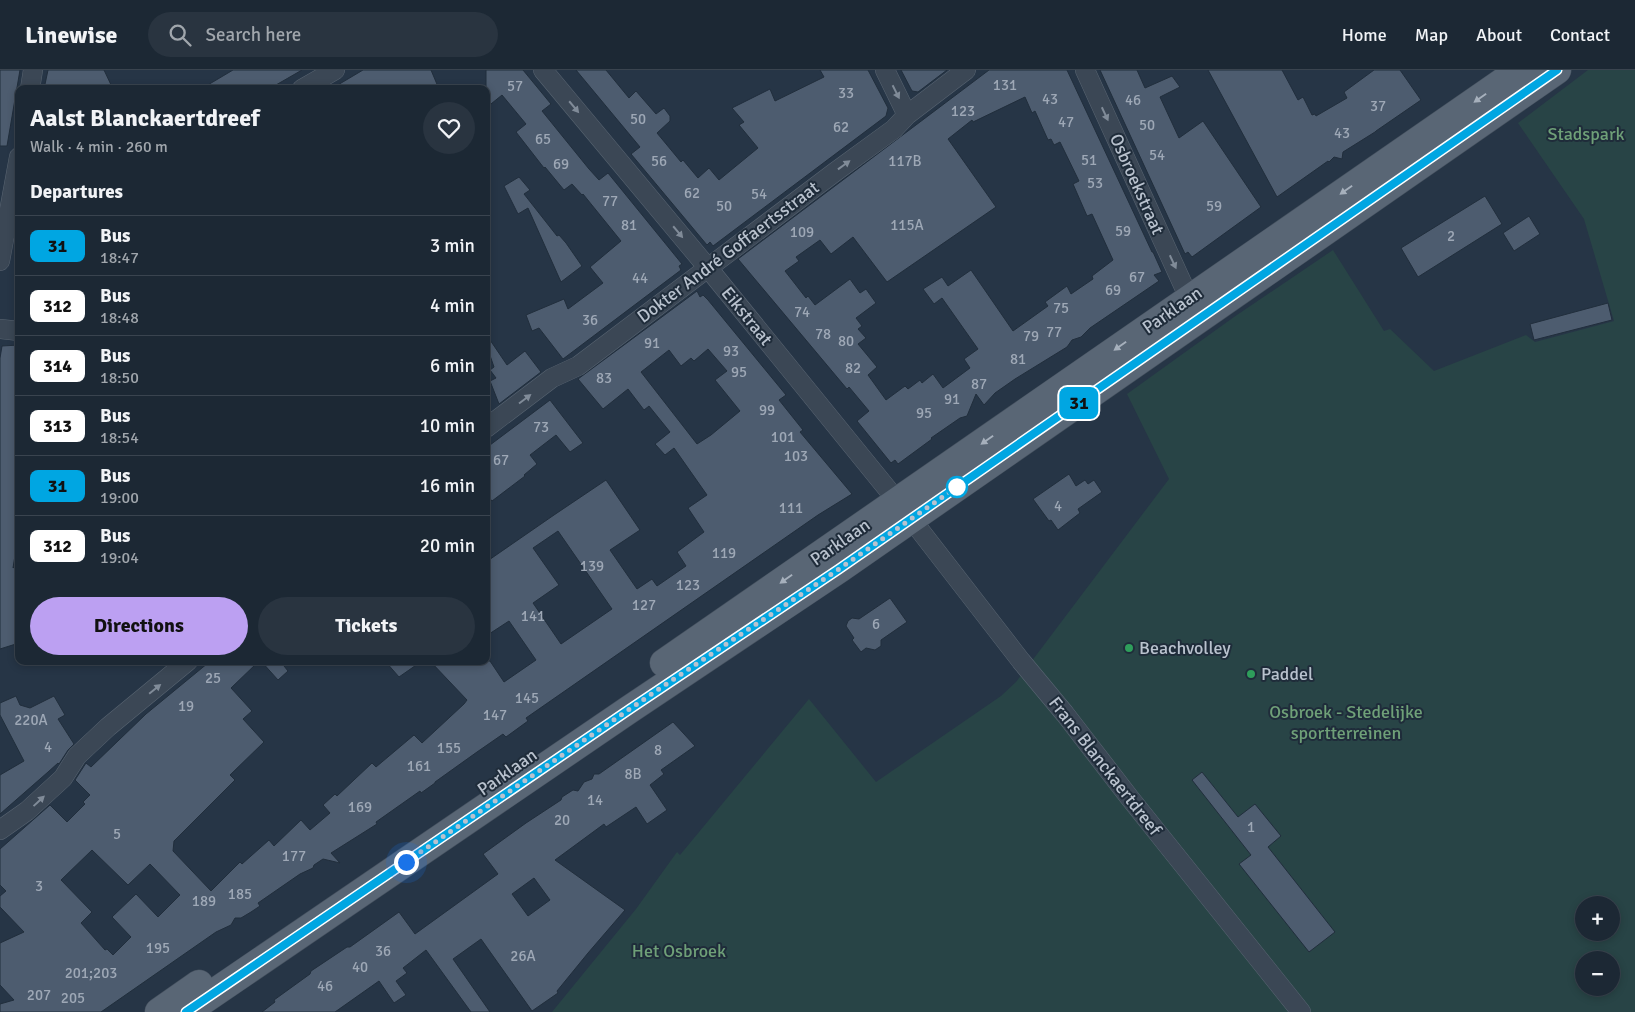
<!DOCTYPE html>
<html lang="en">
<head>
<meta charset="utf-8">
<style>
	:root { --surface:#1c2834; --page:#293440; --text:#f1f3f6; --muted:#a0a6ac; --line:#3a444f; --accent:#bca0f2 }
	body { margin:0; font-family:Signika,sans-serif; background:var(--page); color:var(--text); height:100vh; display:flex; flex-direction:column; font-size:19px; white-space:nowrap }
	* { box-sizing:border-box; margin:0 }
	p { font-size:16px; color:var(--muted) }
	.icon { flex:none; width:28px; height:28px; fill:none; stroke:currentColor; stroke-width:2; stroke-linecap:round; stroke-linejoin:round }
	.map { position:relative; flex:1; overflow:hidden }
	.panel { position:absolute; left:15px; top:15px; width:475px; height:580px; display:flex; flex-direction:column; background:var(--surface); border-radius:10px; box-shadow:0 2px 8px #0003,0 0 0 1px var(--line) }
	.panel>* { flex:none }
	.badge { padding:0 10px; border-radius:8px; font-size:18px; line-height:32px }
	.tools { position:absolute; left:1575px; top:826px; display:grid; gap:10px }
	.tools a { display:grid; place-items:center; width:45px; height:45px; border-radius:50%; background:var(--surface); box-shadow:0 2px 8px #0003,0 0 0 1px var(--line); font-size:25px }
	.you { position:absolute; width:25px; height:25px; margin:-12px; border:4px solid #fff; border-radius:50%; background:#1a73e8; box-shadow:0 0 0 8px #1a73e833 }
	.map>.badge { position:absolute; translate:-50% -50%; box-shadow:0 0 0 2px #fff }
	h2 { padding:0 15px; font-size:19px; line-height:45px }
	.round { display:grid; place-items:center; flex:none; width:52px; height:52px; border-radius:26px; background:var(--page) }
	.summary { display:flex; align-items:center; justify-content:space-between; height:85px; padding:0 15px }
	h1 { font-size:24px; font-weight:800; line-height:38px }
	.button { display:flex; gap:10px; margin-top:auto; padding:10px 15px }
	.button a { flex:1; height:58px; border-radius:30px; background:var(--accent); color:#111; font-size:20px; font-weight:800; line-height:58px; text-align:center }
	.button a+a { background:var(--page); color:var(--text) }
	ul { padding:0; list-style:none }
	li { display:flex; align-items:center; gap:15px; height:60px; padding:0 15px; border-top:1px solid var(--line) }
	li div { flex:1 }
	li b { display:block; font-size:19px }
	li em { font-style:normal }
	li .badge { min-width:55px; font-weight:700; text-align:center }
	header { display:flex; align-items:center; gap:30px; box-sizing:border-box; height:70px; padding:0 25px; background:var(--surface); border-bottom:1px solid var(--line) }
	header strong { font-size:24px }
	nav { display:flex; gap:28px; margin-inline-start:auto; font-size:18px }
	.search { width:350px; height:45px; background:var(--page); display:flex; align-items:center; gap:12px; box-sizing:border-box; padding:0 18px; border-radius:28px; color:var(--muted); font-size:19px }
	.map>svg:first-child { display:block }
	.green { fill:#284446; fill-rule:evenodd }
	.building { fill:#4d5c6f; stroke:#212e3c; fill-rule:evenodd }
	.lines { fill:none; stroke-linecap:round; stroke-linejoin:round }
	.minor-casing { stroke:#596572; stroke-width:20 }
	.primary-casing { stroke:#44505e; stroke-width:29 }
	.minor { stroke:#3b4755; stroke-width:19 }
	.primary { stroke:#596675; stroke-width:28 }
	.oneway { fill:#808b98 }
	.oneway2 { fill:#a6b0bc }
	.line-casing { stroke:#fff; stroke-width:11 }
	.line { stroke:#00a6e2; stroke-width:8 }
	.walk { stroke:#b9c2ce; stroke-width:5; stroke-dasharray:0 9 }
	.stop-dot { fill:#fff; stroke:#00a6e2; stroke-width:2.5 }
	.leisure-dot { fill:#2e9e5b; stroke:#1f2c3a; stroke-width:2 }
	.labels { text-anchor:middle; stroke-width:4; stroke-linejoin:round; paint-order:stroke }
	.number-label { font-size:15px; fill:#9ea8b6 }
	.park-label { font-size:18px; fill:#6fa078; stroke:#1f2c3a }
	.street-label { font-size:18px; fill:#b9c2ce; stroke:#1f2c3a }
	.poi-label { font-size:18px; fill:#b9c2ce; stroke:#1f2c3a; text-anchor:start }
</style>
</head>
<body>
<header>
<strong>Linewise</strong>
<div class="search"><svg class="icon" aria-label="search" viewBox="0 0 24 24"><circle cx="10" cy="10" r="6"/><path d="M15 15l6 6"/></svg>Search here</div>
<nav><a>Home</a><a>Map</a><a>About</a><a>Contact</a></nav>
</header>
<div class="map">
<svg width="1635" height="942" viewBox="0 0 1635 942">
	<rect width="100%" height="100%" fill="#263546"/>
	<path class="green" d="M 1588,0 L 1635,0 L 1635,942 L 552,942 L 636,839 L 677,782 L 680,785 L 809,629 L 876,712 L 1001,626 L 1016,612 L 1169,409 L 1127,324 L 1234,247 L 1333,180 L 1384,261 L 1390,259 L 1434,301 L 1526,265 L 1535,272 L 1614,251 L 1584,149 L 1518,53 ZM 1584,835 L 1611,835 L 1611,862 L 1584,862 ZM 1584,890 L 1611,890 L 1611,918 L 1584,918 Z"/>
	<path class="building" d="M 0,0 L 20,0 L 7,76 L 0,76 Z
		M 48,0 L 104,0 L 113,19 L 44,19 Z
		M 233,0 L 302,0 L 269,19 L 201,19 Z
		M 363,0 L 431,0 L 439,19 L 331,19 Z
		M 486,0 L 523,0 L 551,34 L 542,41 L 589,99 L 599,110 L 608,103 L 682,194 L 679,196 L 681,200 L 563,289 L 539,258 L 532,261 L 526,245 L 564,229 L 568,239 L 603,213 L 590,197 L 621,171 L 583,124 L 582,125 L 572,114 L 564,120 L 545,97 L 544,98 L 516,62 L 526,54 L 502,25 L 486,38 Z
		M 576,0 L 606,0 L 629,28 L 636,21 L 656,44 L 664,38 L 670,46 L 670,51 L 657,63 L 681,92 L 683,90 L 698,108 L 709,98 L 719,110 L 758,78 L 739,55 L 744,52 L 732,38 L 770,19 L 775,31 L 824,7 L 820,0 L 868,0 L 888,38 L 886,46 L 713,176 L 710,172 L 707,175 L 631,84 L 640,77 Z
		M 901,0 L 947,0 L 918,22 L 912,21 Z
		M 989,0 L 1067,0 L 1152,182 L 1153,182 L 1162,202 L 1154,205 L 1159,211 L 1090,258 L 1081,267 L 1072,270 L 1067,277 L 1015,309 L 995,323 L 984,335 L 976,324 L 967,346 L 960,348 L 931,368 L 932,369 L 898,394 L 895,390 L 891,393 L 857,351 L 869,341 L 849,317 L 847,319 L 738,189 ZM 1025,27 L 1032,43 L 1035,41 L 1048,70 L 1051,69 L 1054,75 L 1060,72 L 1079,111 L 1073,114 L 1087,146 L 1092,144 L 1113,190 L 1092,206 L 1093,209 L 1071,224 L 1067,216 L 1045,232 L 1048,236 L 1013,261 L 971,200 L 948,216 L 942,207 L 923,219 L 934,234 L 942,228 L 978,279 L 964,289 L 970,298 L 943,318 L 933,304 L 922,313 L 920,310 L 908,319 L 905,316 L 886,330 L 868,305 L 877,297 L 858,274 L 866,268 L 858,259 L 862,256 L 856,248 L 876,233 L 866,219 L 860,223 L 850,209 L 815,235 L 808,226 L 806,228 L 785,201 L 799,191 L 796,187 L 820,170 L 831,184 L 853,167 L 887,212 L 996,137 L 948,69 L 972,50 L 973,52 Z
		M 1100,0 L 1137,0 L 1145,18 L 1172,6 L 1180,17 L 1160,27 L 1179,68 L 1203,51 L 1261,137 L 1192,187 L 1188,182 L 1185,184 Z
		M 1208,0 L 1282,0 L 1298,30 L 1303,27 L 1312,45 L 1315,44 L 1316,46 L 1347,28 L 1344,22 L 1374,0 L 1400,0 L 1421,30 L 1376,61 L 1375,62 L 1343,82 L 1342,89 L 1334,87 L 1329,92 L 1328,91 L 1277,127 Z
		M 519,107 L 530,120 L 524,124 L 557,166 L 559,165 L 566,173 L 582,196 L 561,212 L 528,138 L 518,144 L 504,116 Z
		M 1485,126 L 1502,154 L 1418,207 L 1401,178 Z
		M 1529,146 L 1540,164 L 1514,181 L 1503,163 Z
		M 697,221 L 700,227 L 703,225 L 708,230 L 786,325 L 779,330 L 803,360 L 800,362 L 852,424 L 818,445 L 526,648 L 528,651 L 506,667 L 503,664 L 477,682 L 435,712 L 435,713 L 421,723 L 420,721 L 376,752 L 377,754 L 331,783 L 340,793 L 323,789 L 314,795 L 313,798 L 300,804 L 258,833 L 260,836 L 251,842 L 241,848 L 235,848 L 231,855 L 216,862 L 101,942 L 0,942 L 0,934 L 14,930 L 0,915 L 0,873 L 24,862 L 0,837 L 0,826 L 6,821 L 0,815 L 0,779 L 50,735 L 67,752 L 85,734 L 83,732 L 90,725 L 75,710 L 86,693 L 91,697 L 146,644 L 208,593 L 257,593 L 231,618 L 252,641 L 243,649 L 264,672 L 230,705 L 235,710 L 174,771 L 173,781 L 211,821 L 240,792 L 242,794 L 269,770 L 274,776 L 301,750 L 310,760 L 330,743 L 323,735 L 335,724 L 337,726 L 372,693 L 376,697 L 414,665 L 422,673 L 464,634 L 467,630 L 430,591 L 490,591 L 504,612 L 536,590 L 509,551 L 486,566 L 486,492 L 554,445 L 606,410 L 640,460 L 610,480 L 637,519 L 652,509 L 657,516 L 686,496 L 677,482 L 704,462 L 688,438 L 707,425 L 674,378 L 665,385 L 655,374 L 670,362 L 649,336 L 644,340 L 628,319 L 603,339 L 578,309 ZM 708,279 L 727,301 L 715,310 L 740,341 L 711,365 L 697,374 L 641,302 L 669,280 L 681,296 L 691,288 L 694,291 ZM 558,461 L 612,539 L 561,574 L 533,533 L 559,515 L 533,478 ZM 92,780 L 128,815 L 150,794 L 180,825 L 158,847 L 136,824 L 112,847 L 131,867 L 113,885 L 107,879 L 105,880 L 81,853 L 92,842 L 61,810 Z
		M 1608,233 L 1612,250 L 1534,270 L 1530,254 Z
		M 488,267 L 507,295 L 525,281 L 541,302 L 499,334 L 490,311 L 496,308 L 490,300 L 494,297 L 486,274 L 486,268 Z
		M 19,275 L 19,460 L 13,498 L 19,493 L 19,573 L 0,579 L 0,288 L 2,276 Z
		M 550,330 L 583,373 L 570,382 L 556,365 L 530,385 L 537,394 L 524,405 L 525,406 L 492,431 L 486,424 L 486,378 Z
		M 1069,404 L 1076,416 L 1085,410 L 1088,414 L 1094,410 L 1102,422 L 1078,439 L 1080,443 L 1058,460 L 1051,450 L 1049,451 L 1033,429 Z
		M 890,528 L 907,552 L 881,570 L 881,576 L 875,580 L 866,578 L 861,582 L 852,570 L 854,568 L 846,556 L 848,551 L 852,548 L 859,549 Z
		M 261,591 L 280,591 L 288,601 L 278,610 Z
		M 385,591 L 422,591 L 399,607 Z
		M 16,626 L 20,635 L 30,638 L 54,626 L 65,645 L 58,649 L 74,674 L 68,680 L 59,694 L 58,693 L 48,702 L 0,744 L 0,705 L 24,691 L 0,645 L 0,633 Z
		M 673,652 L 695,676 L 661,700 L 664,704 L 650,715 L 667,740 L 647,754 L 636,737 L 606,757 L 604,754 L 555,790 L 625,840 L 588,883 L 557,921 L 558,923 L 532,941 L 481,869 L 453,889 L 490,942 L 471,942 L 426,880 L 403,898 L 407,903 L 396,911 L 406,925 L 394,933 L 379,911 L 335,942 L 262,942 L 275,932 L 274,930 L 310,904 L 311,901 L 347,877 L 350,877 L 399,842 L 415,864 L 498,804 L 483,784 L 526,753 L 561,730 L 562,727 L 573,720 L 578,721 L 584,712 L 592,709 L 594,704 L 599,704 ZM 534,808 L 550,830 L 528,846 L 512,824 Z
		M 1202,702 L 1238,747 L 1255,734 L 1281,766 L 1268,777 L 1335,862 L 1309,882 L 1239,794 L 1251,785 L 1192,710 Z"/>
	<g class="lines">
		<g class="minor-casing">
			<path id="minor" d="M 543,0 L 708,198 L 898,432 L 1021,591 L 1065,644 L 1129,727 L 1301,942
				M 885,0 L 907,45
				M 1085,0 L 1189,228
				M 30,19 L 33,0
				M 302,19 L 335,0
				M 0,191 L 19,87
				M 0,259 L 19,261
				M 486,358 L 552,308 L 578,296 L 835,102 L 894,59 L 907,45 L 966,0
				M 0,760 L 27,741 L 63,708 L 77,686 L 108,657 L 188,591"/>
		</g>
		<g class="primary-casing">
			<path id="primary" d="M 664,593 L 1520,0
				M 159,942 L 199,914
				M 186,942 L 630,639 L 839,499 L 1557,0"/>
		</g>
		<use href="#minor" class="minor"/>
		<use href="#primary" class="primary"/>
	</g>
	<defs><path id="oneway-solid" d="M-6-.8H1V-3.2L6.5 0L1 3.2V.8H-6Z" transform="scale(1.25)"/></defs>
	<g class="oneway">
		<use href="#oneway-solid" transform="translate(896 22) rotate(63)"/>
		<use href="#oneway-solid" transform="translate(574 37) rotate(50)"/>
		<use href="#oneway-solid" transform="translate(1105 44) rotate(65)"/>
		<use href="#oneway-solid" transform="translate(844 95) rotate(-36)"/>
		<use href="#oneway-solid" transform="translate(678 162) rotate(50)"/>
		<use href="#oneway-solid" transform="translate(1173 192) rotate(65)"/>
		<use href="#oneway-solid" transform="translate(525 329) rotate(-37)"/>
		<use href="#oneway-solid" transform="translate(155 619) rotate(-39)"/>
		<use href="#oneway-solid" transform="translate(39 731) rotate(-43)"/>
	</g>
	<g class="oneway2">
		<use href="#oneway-solid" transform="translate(1480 28) rotate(145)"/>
		<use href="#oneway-solid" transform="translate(1346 120) rotate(145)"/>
		<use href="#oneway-solid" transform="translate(1120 276) rotate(145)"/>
		<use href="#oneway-solid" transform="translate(987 370) rotate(145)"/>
		<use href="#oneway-solid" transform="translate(786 509) rotate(145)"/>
	</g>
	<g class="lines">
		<g class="line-casing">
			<path id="line" d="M 186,942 L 630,639 L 839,499 L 1557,0"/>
		</g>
		<use href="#line" class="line"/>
		<path class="walk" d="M 406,792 L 659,619 L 839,499 L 957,417"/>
	</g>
	<circle class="stop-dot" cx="957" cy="417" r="10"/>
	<g class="leisure-dot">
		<circle cx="1129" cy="578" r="5"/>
		<circle cx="1251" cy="604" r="5"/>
	</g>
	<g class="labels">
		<g class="number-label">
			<text x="1005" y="20">131</text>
			<text x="515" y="21">57</text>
			<text x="846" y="28">33</text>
			<text x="1050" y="34">43</text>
			<text x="1133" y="35">46</text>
			<text x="1378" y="41">37</text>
			<text x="963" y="46">123</text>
			<text x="638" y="54">50</text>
			<text x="1066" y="57">47</text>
			<text x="1147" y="60">50</text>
			<text x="841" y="62">62</text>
			<text x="1342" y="68">43</text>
			<text x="543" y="74">65</text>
			<text x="1157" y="90">54</text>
			<text x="1089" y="95">51</text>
			<text x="659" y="96">56</text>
			<text x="905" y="96">117B</text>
			<text x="561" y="99">69</text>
			<text x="1095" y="118">53</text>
			<text x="692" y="128">62</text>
			<text x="759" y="129">54</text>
			<text x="610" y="136">77</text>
			<text x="724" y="141">50</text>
			<text x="1214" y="141">59</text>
			<text x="629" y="160">81</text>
			<text x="907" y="160">115A</text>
			<text x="1123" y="166">59</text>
			<text x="802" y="167">109</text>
			<text x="1451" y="171">2</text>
			<text x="1137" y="212">67</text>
			<text x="640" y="213">44</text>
			<text x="1113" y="225">69</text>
			<text x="1061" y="243">75</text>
			<text x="802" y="247">74</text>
			<text x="590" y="255">36</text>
			<text x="1054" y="267">77</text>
			<text x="823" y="269">78</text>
			<text x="1031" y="271">79</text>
			<text x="846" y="276">80</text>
			<text x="652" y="278">91</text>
			<text x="731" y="286">93</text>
			<text x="1018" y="294">81</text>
			<text x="853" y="303">82</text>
			<text x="739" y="307">95</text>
			<text x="604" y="313">83</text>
			<text x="979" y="319">87</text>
			<text x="952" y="334">91</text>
			<text x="767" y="345">99</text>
			<text x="924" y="348">95</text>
			<text x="541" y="362">73</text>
			<text x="783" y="372">101</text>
			<text x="796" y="391">103</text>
			<text x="501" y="395">67</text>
			<text x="1058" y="441">4</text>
			<text x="791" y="443">111</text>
			<text x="724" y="488">119</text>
			<text x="592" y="501">139</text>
			<text x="688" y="520">123</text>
			<text x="644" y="540">127</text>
			<text x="533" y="551">141</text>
			<text x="876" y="559">6</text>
			<text x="213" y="613">25</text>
			<text x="527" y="633">145</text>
			<text x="186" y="641">19</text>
			<text x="495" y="650">147</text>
			<text x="31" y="655">220A</text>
			<text x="48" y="682">4</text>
			<text x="449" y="683">155</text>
			<text x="658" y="685">8</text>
			<text x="419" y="701">161</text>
			<text x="633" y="709">8B</text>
			<text x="595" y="735">14</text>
			<text x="360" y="742">169</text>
			<text x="562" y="755">20</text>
			<text x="1251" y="762">1</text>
			<text x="117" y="769">5</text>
			<text x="294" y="791">177</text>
			<text x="39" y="821">3</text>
			<text x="240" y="829">185</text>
			<text x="204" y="836">189</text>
			<text x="158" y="883">195</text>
			<text x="383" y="886">36</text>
			<text x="523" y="891">26A</text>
			<text x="360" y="902">40</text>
			<text x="91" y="908">201;203</text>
			<text x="325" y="921">46</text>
			<text x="39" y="930">207</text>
			<text x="73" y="933">205</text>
		</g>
		<g class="park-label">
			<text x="1586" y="70">Stadspark</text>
			<text x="1346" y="648">Osbroek - Stedelijke<tspan x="1346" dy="21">sportterreinen</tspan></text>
			<text x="679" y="887">Het Osbroek</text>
		</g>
		<g class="street-label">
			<text transform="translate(1137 114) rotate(66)" y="6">Osbroekstraat</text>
			<text transform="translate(728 182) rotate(-37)" y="6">Dokter André Goffaertsstraat</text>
			<text transform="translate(1172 240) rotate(-35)" y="6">Parklaan</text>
			<text transform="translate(747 246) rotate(51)" y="6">Eikstraat</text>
			<text transform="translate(840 472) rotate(-35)" y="6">Parklaan</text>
			<text transform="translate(1105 696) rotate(52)" y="6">Frans Blanckaertdreef</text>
			<text transform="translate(507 702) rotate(-35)" y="6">Parklaan</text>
		</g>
		<g class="poi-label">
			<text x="1139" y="584">Beachvolley</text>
			<text x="1261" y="610">Paddel</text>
		</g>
	</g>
</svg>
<div class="tools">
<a>+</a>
<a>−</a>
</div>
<div class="you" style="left:406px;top:792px"></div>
<b class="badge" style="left:1079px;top:333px;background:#00a6e2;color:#111">31</b>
<section class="panel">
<div class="summary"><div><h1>Aalst Blanckaertdreef</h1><p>Walk · 4 min · 260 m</p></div><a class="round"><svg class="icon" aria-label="heart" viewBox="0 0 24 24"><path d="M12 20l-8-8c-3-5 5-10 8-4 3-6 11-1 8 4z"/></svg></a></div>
<h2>Departures</h2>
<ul>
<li><span class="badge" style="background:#00a6e2;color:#111">31</span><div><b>Bus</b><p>18:47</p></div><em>3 min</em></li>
<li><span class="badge" style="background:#fff;color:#111">312</span><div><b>Bus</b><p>18:48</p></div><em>4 min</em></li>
<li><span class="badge" style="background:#fff;color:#111">314</span><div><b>Bus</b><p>18:50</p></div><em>6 min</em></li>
<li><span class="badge" style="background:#fff;color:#111">313</span><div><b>Bus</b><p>18:54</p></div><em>10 min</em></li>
<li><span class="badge" style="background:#00a6e2;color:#111">31</span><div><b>Bus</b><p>19:00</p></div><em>16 min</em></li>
<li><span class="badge" style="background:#fff;color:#111">312</span><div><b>Bus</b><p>19:04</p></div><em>20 min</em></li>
</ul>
<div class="button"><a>Directions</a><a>Tickets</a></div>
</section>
</div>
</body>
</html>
